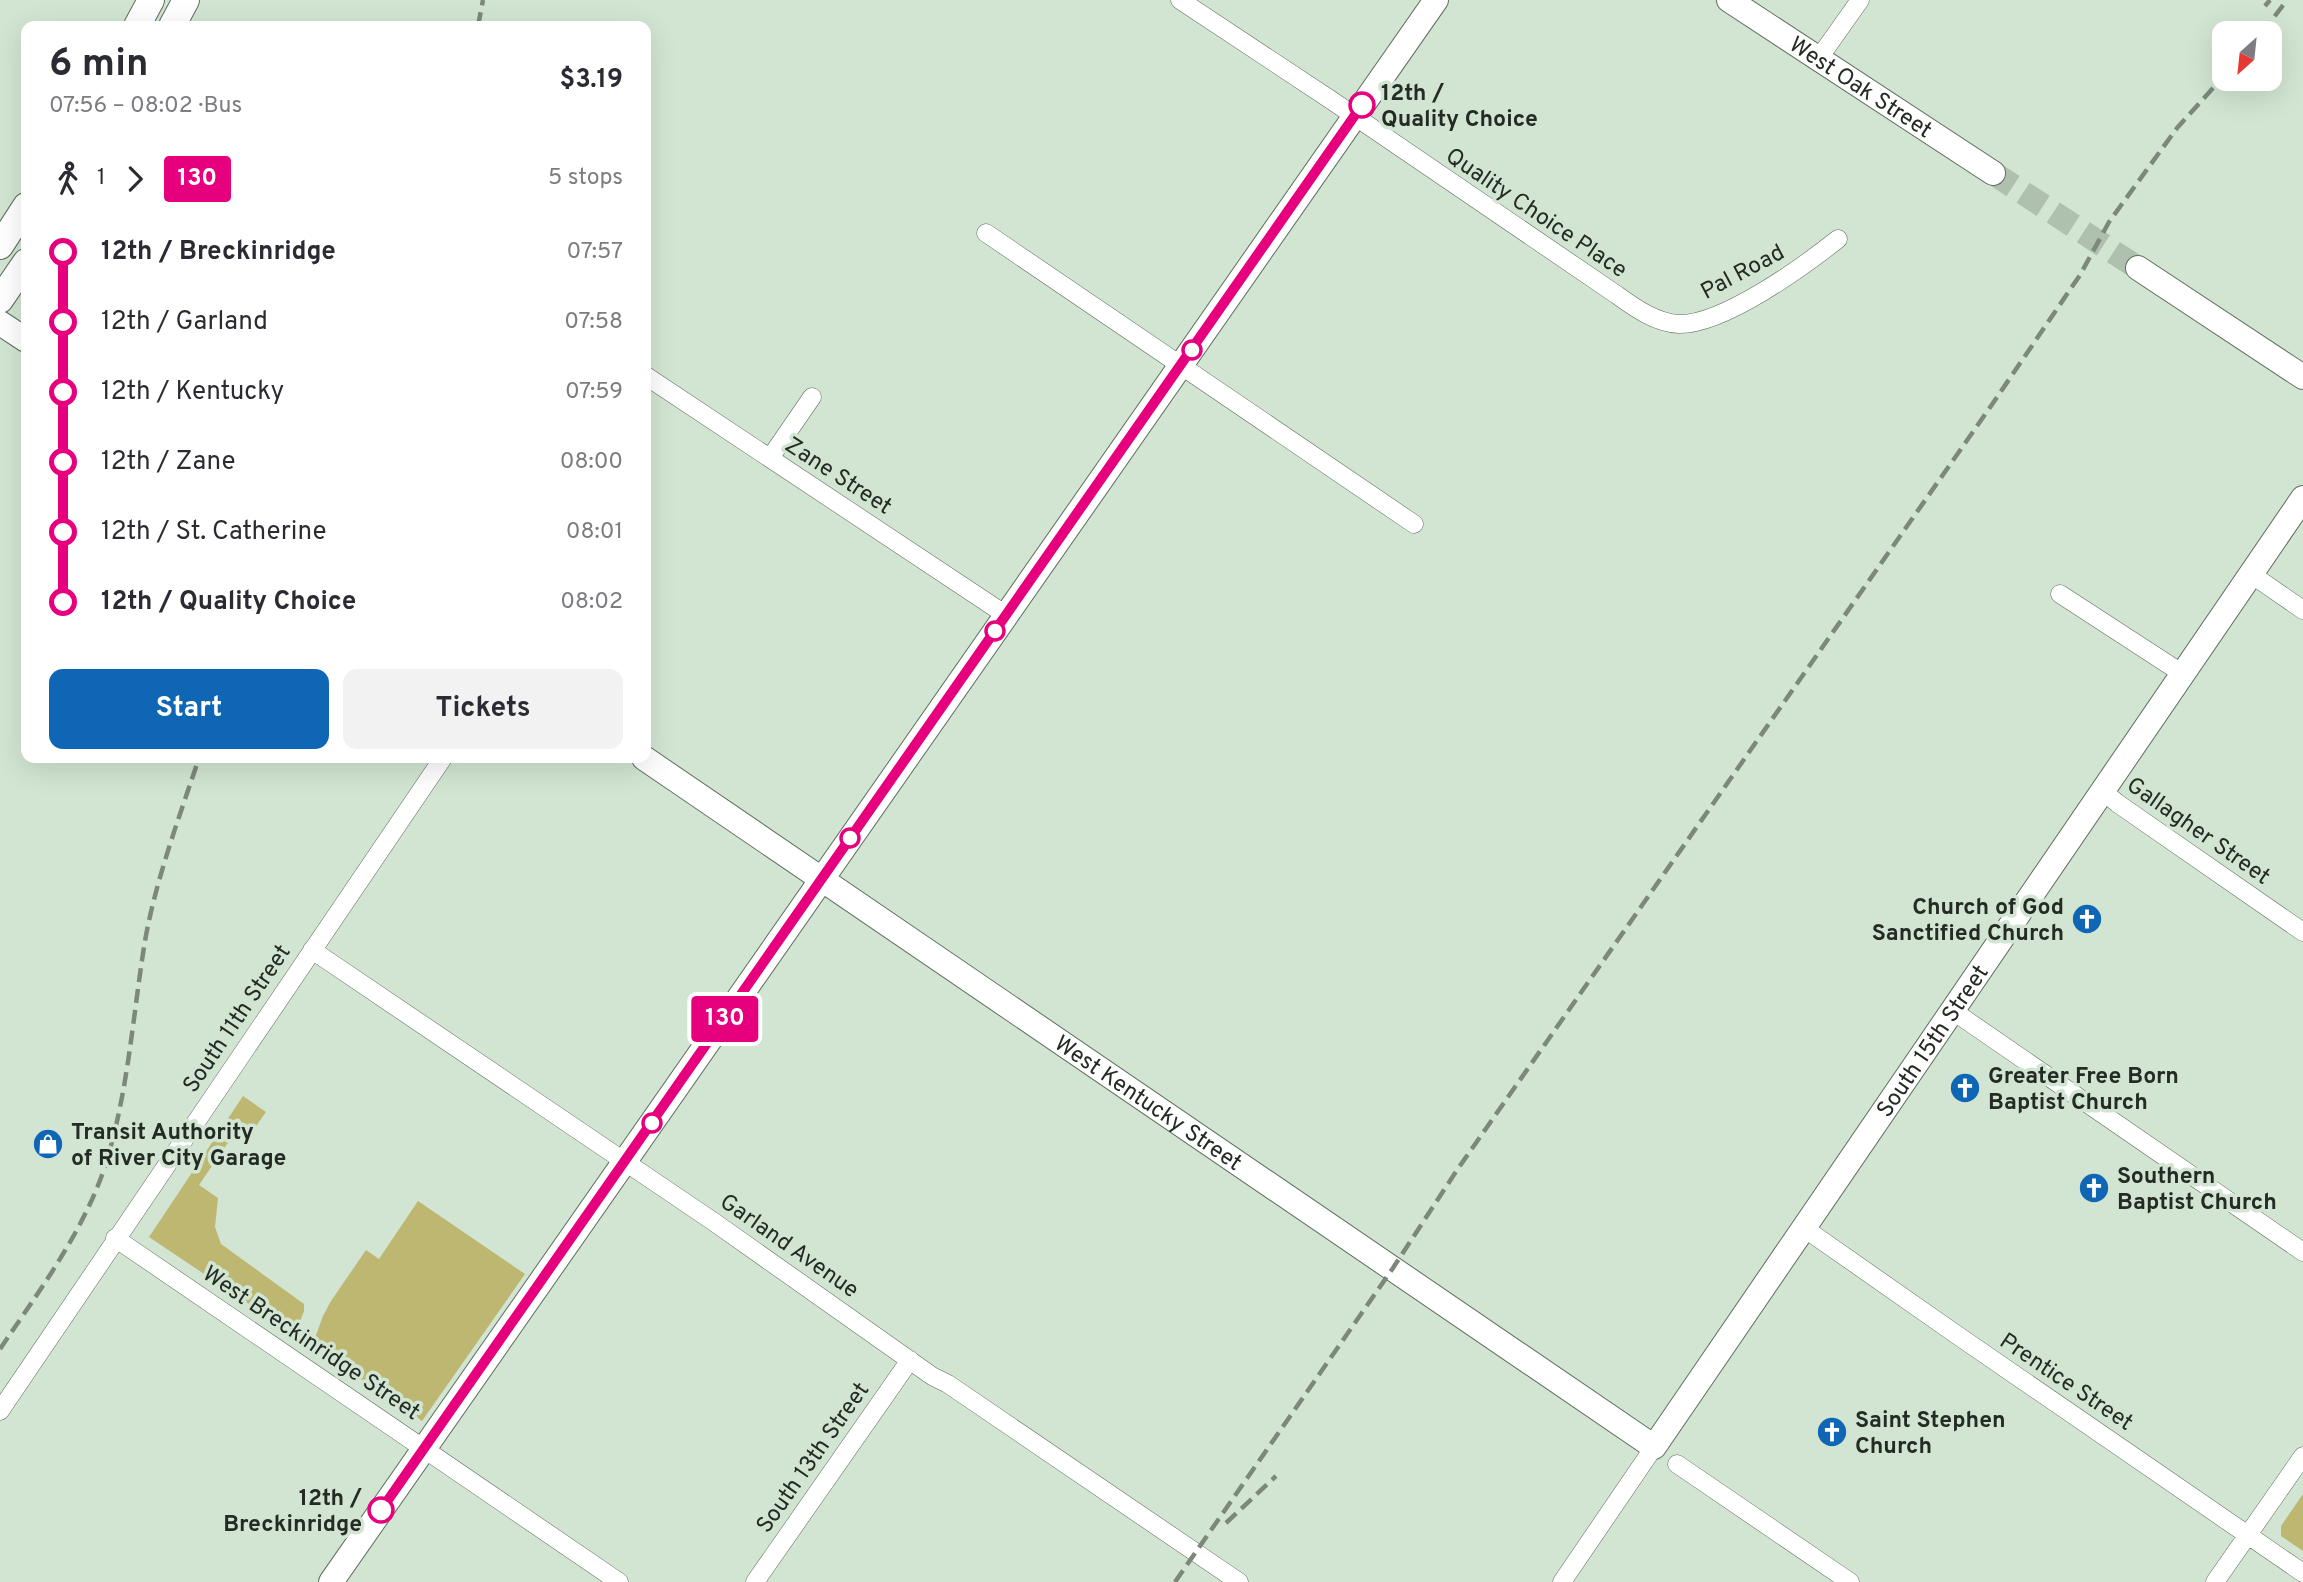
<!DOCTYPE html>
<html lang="en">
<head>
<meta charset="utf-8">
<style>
	:root { --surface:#fff; --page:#f2f2f3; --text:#2b2b33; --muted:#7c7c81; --accent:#0f66b4 }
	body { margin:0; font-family:Overpass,sans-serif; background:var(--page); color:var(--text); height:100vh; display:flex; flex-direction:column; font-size:26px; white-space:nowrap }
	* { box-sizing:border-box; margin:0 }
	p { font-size:23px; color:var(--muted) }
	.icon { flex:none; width:38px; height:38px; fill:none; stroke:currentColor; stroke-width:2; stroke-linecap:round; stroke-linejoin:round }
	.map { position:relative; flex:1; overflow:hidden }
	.panel { position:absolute; left:21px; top:21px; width:630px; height:742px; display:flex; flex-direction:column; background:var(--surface); border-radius:14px; box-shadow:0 7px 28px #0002 }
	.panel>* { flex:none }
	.badge { padding:0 14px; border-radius:5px; font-size:24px; line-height:46px }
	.needle { width:46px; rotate:207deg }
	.fabs { position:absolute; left:2212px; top:21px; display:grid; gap:14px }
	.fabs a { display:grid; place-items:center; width:70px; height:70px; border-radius:14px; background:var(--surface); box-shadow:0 7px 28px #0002; font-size:35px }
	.map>.badge { position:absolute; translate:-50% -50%; box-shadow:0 0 0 4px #fff }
	.legs { display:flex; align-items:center; gap:10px; height:77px; padding:0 28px; font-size:23px }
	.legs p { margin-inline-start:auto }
	.headline { display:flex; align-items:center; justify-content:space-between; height:119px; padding:0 28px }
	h1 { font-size:38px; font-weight:700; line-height:52px }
	.button { display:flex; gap:14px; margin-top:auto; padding:14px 28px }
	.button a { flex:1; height:80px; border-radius:14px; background:var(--accent); color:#fff; font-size:28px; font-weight:700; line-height:80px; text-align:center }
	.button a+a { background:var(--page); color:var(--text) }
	ul { padding:0 28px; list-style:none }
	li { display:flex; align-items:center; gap:24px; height:70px; font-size:26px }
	li i { display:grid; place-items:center; width:10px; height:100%; margin:0 9px; background:currentColor }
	li i::after { content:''; width:18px; height:18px; margin:-9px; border:5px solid; border-radius:50%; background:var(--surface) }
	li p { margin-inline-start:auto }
	li:first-child i { background:linear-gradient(#0000 50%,currentColor 0) }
	li:last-child i { background:linear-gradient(currentColor 50%,#0000 0) }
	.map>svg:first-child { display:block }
	.green { fill:#beb771 }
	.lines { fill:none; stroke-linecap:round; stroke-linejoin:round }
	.secondary-tunnel { stroke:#afc0af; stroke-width:24; stroke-dasharray:24 12; stroke-linecap:butt }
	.street-casing { stroke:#5e6e5e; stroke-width:19 }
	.secondary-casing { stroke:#5e6e5e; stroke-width:26 }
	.primary-casing { stroke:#5e6e5e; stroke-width:28 }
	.street { stroke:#fff; stroke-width:18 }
	.secondary { stroke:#fff; stroke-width:24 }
	.primary { stroke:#fff; stroke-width:26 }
	.rail { stroke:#7b887b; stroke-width:4.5; stroke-dasharray:14 7; stroke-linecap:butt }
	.line-1-casing { stroke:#fff; stroke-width:16 }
	.line-1 { stroke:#e6007e; stroke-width:10 }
	.stop-1-dot { fill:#fff; stroke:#e6007e; stroke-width:3.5 }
	.labels { text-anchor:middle; stroke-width:7; stroke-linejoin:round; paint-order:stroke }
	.street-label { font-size:23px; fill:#242b24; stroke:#d2e5d2 }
	.stop-label { font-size:23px; font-weight:bold; fill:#242b24; stroke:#d2e5d2; text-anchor:start }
	.poi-label { font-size:23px; font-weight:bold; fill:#242b24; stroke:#d2e5d2; text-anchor:start }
</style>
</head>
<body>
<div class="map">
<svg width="2303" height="1582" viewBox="0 0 2303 1582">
	<rect width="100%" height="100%" fill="#d2e5d2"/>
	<path class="green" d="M 243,1096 L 266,1112 L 254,1129 L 242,1122 L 199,1185 L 218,1198 L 215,1227 L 221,1244 L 304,1304 L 304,1311 L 295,1335 L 149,1237 Z
		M 418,1201 L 525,1274 L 422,1421 L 312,1346 L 323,1316 L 331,1301 L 366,1250 L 379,1259 Z
		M 2303,1494 L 2303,1551 L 2281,1536 L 2281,1526 Z"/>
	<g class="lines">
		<path class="secondary-tunnel" d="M 1993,173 L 2138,268"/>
		<g class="street-casing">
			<path id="street" d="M 1180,0 L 1331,100 L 1617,295 C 1635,308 1656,323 1679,324 C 1723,325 1804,266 1838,239
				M 1819,58 L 1860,0
				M 986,233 L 1414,524
				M 646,376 L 1006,615
				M 770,458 L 812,397
				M 2251,574 L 2303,610
				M 2060,594 L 2183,674
				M 2103,791 L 2117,803 L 2303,932
				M 312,950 L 714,1222 L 932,1376 L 948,1384 L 1239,1582
				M 1953,1011 L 2303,1252
				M 1804,1228 L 1957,1335 L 2303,1573
				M 115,1238 L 619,1582
				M 0,1411 L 443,758
				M 1677,1464 L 1850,1582
				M 755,1582 L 910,1360
				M 1562,1582 L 1654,1447
				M 2215,1582 L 2303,1456"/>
		</g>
		<g class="secondary-casing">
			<g id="secondary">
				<path id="s1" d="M 1729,0 L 1993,173"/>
				<path d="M 2138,268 L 2303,377"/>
				<path d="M 0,323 L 26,340"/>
				<path id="s2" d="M 644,758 L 1654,1447 L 2303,498"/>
				<path d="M 331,1582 L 1436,0"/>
			</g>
		</g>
		<g class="primary-casing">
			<path id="primary" d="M 137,26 L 151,0
				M 172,26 L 186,0
				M 0,246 L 26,206
				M 0,300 L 26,262"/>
		</g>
		<use href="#street" class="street"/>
		<use href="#secondary" class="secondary"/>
		<use href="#primary" class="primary"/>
		<path class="rail" d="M 2265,6 L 2270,0
			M 478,26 L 483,0
			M 2262,33 L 2287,0
			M 0,1349 C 37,1294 79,1238 102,1175 C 128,1099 132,1020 145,941 C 156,879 179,818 199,758
			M 1226,1523 L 1276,1476
			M 1175,1582 L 1393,1268 L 1457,1170 L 1991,406 L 2080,275 L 2109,222 L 2177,128 L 2224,76"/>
	</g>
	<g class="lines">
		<g class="line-1-casing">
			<path id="line-1" d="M 381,1510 L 1362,105"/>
		</g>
		<use href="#line-1" class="line-1"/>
	</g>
	<defs>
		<g id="church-disc" transform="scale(1.575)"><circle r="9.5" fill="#0f66b4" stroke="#d2e5d2"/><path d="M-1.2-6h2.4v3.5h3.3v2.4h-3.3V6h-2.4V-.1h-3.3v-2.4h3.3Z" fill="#fff"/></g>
		<g id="shop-disc" transform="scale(1.575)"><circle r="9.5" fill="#0f66b4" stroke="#d2e5d2"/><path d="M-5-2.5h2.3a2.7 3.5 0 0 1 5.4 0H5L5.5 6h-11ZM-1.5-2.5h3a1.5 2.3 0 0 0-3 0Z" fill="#fff"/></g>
	</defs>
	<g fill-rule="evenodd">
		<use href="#church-disc" x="2087" y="919"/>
		<use href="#church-disc" x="1965" y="1088"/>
		<use href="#shop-disc" x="48" y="1144"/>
		<use href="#church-disc" x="2094" y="1188"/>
		<use href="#church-disc" x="1832" y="1432"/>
	</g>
	<g class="stop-1-dot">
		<circle cx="1362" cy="105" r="12"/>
		<circle cx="1192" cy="350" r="9"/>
		<circle cx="995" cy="631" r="9"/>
		<circle cx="850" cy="838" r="9"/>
		<circle cx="652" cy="1123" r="9"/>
		<circle cx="381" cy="1510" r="12"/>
	</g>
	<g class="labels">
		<g class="street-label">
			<text dy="8" stroke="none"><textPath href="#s1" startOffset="158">West Oak Street</textPath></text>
			<text transform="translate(1537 212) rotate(34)" y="8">Quality Choice Place</text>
			<text transform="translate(1742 271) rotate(-28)" y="8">Pal Road</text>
			<text transform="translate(839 475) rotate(33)" y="8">Zane Street</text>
			<text transform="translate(2199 830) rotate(35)" y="8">Gallagher Street</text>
			<text transform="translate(236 1018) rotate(-56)" y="8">South 11th Street</text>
			<text dy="8" stroke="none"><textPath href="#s2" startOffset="1715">South 15th Street</textPath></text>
			<text dy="8" stroke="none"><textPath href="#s2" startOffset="611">West Kentucky Street</textPath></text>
			<text transform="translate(790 1245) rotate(35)" y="8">Garland Avenue</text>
			<text transform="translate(312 1342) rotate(34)" y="8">West Breckinridge Street</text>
			<text transform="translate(2067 1381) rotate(34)" y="8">Prentice Street</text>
			<text transform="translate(812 1457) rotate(-55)" y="8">South 13th Street</text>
		</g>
		<g class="stop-label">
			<text x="1381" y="100">12th /<tspan x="1381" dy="26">Quality Choice</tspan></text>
			<text x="362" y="1505" text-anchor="end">12th /<tspan x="362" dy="26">Breckinridge</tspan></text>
		</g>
		<g class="poi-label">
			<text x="2064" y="914" text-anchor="end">Church of God<tspan x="2064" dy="26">Sanctified Church</tspan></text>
			<text x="1988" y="1083">Greater Free Born<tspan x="1988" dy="26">Baptist Church</tspan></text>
			<text x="71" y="1139">Transit Authority<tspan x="71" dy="26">of River City Garage</tspan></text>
			<text x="2117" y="1183">Southern<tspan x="2117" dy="26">Baptist Church</tspan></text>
			<text x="1855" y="1427">Saint Stephen<tspan x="1855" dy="26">Church</tspan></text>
		</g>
	</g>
</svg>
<div class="fabs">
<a><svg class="needle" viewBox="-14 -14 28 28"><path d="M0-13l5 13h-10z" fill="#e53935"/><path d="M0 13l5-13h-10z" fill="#7c7c81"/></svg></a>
</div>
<b class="badge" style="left:725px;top:1019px;background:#e6007e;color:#fff">130</b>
<section class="panel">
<div class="headline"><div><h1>6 min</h1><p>07:56 – 08:02 · Bus</p></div><b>$3.19</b></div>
<div class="legs"><svg class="icon" aria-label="walk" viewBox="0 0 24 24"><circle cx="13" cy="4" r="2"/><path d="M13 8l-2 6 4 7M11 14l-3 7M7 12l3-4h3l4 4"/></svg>1<svg class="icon" aria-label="forward" viewBox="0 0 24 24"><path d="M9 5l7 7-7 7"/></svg><b class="badge" style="background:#e6007e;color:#fff">130</b><p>5 stops</p></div>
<ul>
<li><i style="color:#e6007e"></i><b>12th / Breckinridge</b><p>07:57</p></li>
<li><i style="color:#e6007e"></i><span>12th / Garland</span><p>07:58</p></li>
<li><i style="color:#e6007e"></i><span>12th / Kentucky</span><p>07:59</p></li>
<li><i style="color:#e6007e"></i><span>12th / Zane</span><p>08:00</p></li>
<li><i style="color:#e6007e"></i><span>12th / St. Catherine</span><p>08:01</p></li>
<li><i style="color:#e6007e"></i><b>12th / Quality Choice</b><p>08:02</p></li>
</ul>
<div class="button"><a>Start</a><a>Tickets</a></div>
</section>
</div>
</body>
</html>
